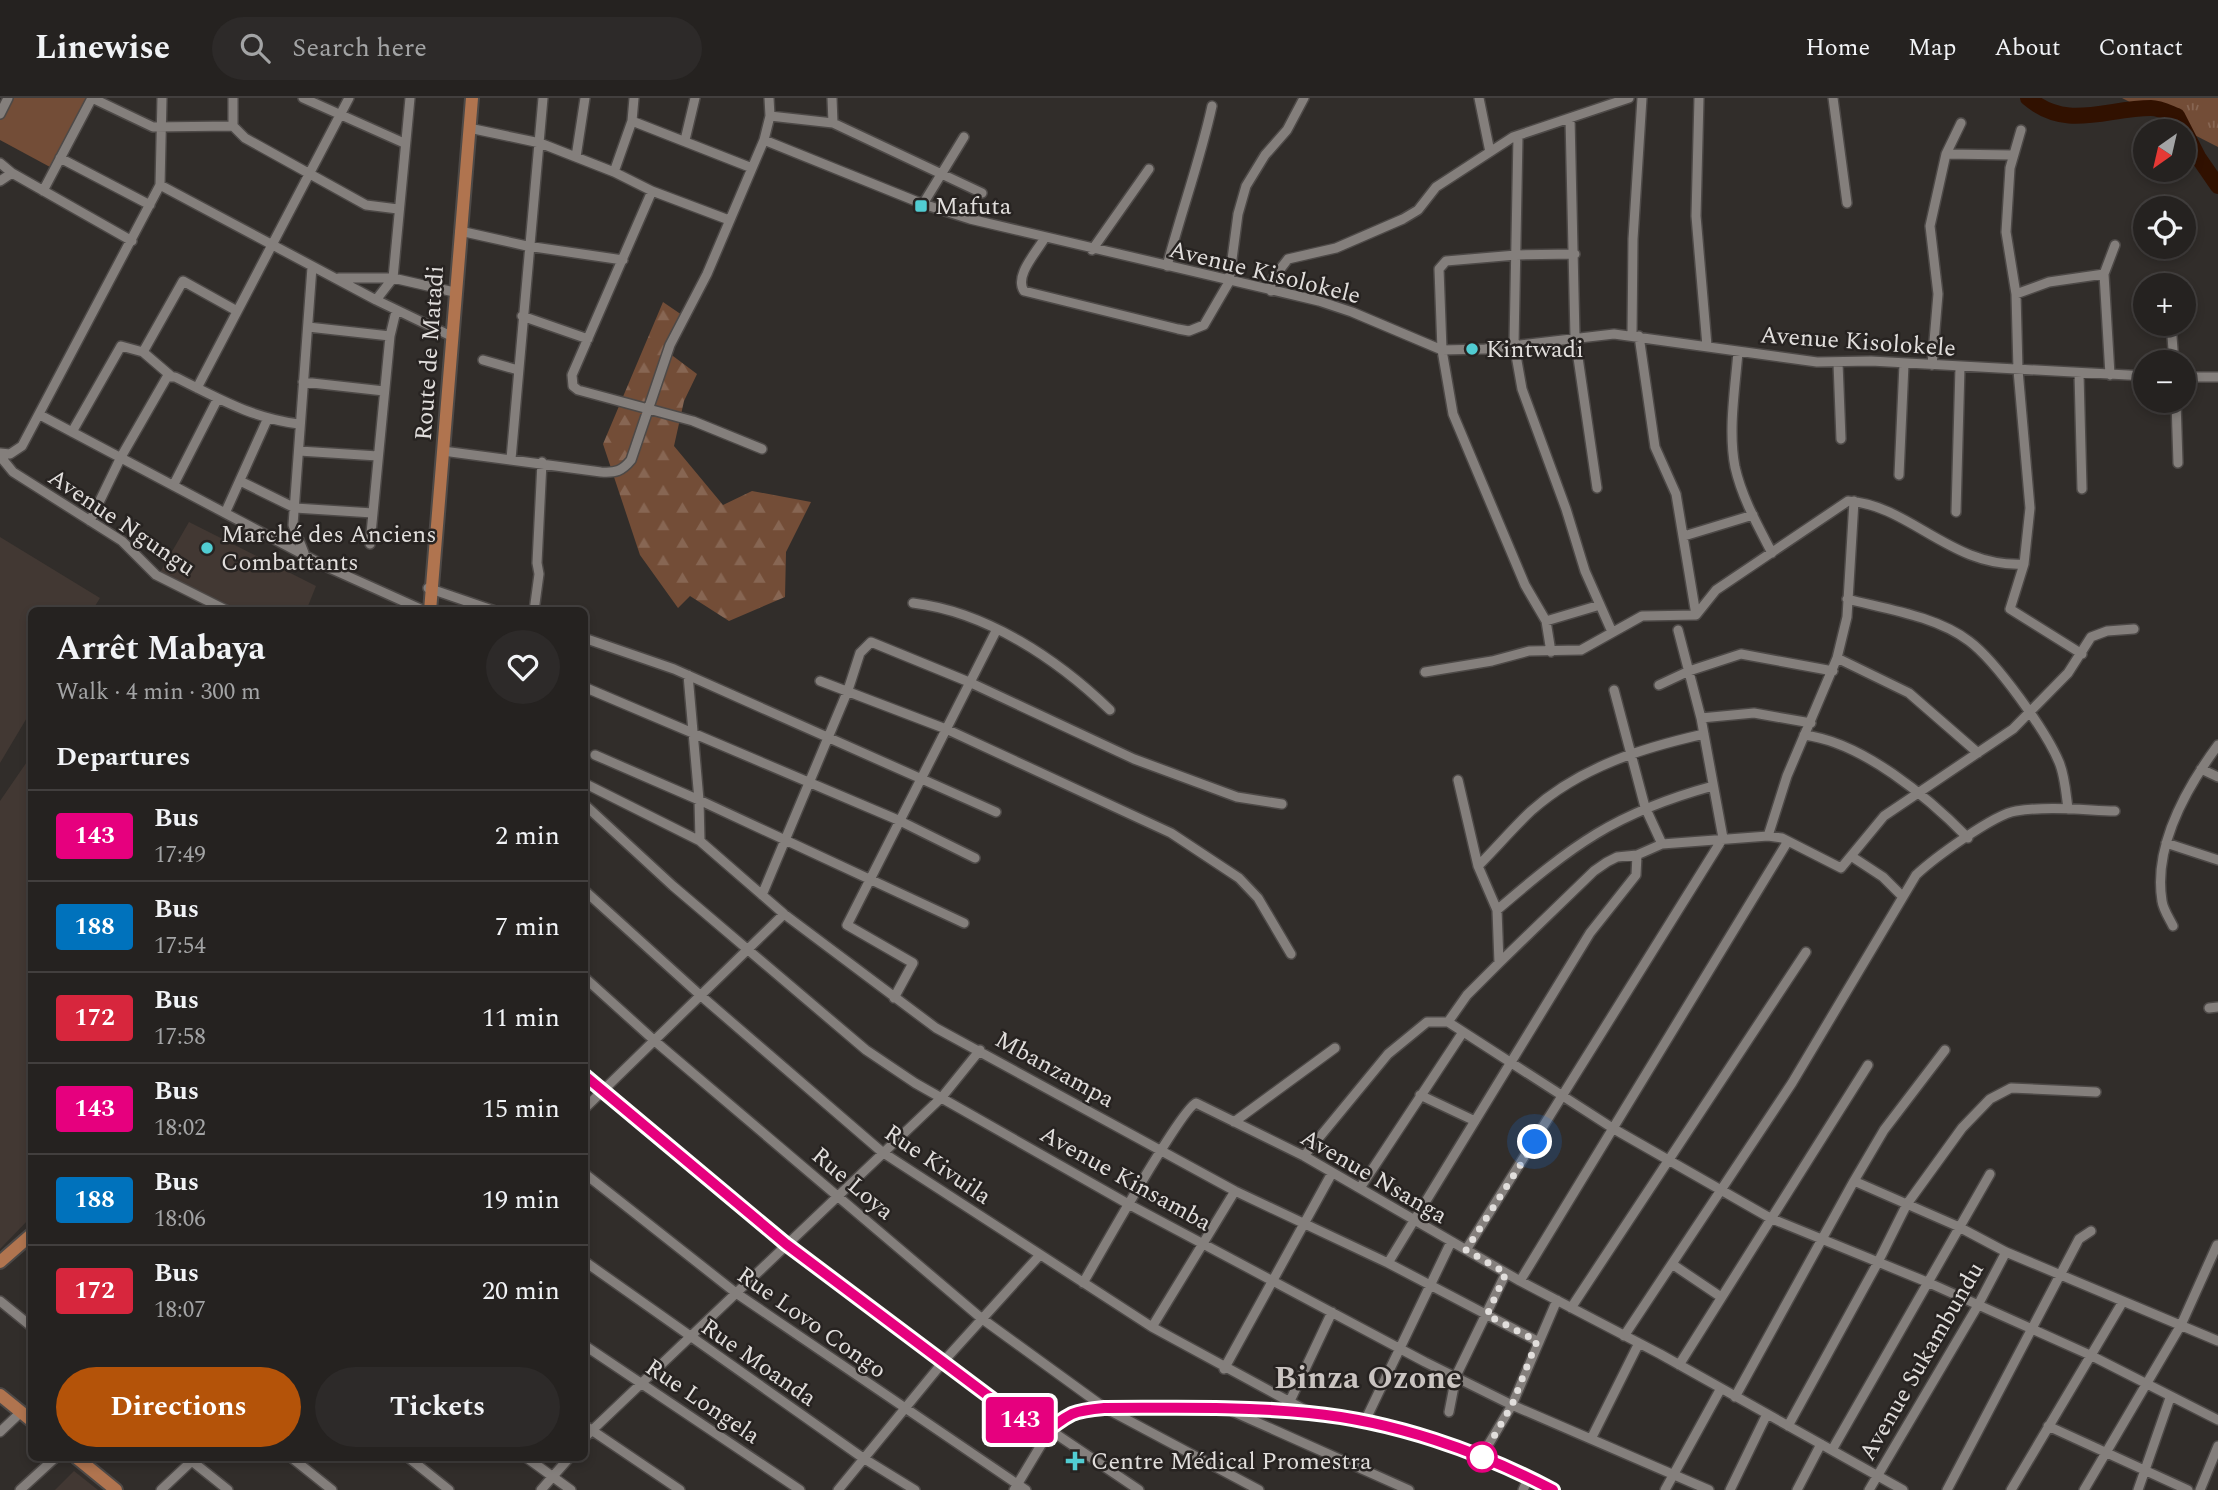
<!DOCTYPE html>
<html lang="en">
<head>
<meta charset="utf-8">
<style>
	:root { --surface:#252220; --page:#2d2a29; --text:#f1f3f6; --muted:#a3a4a5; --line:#423f3e; --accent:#b45309 }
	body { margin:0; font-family:Spectral,serif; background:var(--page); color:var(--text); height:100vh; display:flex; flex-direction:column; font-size:26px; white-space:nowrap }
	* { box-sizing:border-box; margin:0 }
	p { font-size:23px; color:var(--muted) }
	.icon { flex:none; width:38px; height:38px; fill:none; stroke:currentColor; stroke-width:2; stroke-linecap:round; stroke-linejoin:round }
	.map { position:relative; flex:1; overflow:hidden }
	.details { position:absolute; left:28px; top:509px; width:560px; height:854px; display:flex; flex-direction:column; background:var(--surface); border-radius:10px; box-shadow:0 4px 10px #0003,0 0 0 2px var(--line) }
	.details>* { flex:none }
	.badge { padding:0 14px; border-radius:5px; font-size:24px; line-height:46px }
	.needle { width:46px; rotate:214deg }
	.controls { position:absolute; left:2133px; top:21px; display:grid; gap:14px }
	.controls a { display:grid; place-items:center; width:63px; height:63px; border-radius:50%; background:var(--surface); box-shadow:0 4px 10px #0003,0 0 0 2px var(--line); font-size:35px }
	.you { position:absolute; width:35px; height:35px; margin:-18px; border:5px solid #fff; border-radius:50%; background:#1a73e8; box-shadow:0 0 0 10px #1a73e833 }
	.map>.badge { position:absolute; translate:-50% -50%; box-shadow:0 0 0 4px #fff }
	h2 { padding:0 28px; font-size:26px; line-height:63px }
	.round { display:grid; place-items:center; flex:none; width:74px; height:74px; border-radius:37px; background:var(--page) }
	.overview { display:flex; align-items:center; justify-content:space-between; height:119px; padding:0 28px }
	h1 { font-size:33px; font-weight:700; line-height:52px }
	.button { display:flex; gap:14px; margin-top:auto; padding:14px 28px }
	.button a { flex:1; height:80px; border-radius:42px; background:var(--accent); color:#fff; font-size:28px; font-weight:700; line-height:80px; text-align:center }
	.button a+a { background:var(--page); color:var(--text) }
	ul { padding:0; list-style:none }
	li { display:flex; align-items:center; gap:21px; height:91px; padding:0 28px; border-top:2px solid var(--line) }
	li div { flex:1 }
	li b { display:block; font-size:26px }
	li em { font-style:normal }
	li .badge { min-width:77px; font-weight:700; text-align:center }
	header { display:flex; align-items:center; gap:42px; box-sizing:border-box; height:98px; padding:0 35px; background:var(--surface); border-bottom:2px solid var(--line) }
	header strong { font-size:33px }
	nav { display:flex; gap:38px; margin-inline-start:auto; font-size:24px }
	.search { width:490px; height:63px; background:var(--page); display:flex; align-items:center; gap:18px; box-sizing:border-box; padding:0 24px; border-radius:38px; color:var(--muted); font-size:26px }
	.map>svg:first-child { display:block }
	.built { fill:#423833 }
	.grass { fill:#734d37 }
	.forest { fill:url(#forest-firs) }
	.park { fill:url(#park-tufts) }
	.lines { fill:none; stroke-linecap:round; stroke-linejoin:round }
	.river { stroke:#311100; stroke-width:16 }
	.minor-casing { stroke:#4d4947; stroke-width:12 }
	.major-casing { stroke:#4d4947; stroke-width:16 }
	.minor { stroke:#847f7c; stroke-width:9 }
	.major { stroke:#b0744f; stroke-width:12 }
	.line-casing { stroke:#fff; stroke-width:16 }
	.line { stroke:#e6007e; stroke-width:10 }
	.walk { stroke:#e1dedc; stroke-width:7; stroke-dasharray:0 12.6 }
	.poi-dot { fill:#51ccd2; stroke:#272321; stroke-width:2.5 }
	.stop-dot { fill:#fff; stroke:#e6007e; stroke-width:3.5 }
	.labels { text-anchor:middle; stroke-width:5; stroke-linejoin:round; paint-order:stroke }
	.poi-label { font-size:24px; fill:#e1dedc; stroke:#272321; text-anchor:start }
	.street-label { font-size:24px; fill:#e1dedc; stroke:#272321 }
	.district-label { font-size:32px; font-weight:bold; fill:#cac4c1; stroke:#272321 }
</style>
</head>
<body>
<header>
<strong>Linewise</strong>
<div class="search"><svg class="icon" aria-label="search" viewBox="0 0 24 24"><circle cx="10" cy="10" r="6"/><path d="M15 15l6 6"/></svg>Search here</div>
<nav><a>Home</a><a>Map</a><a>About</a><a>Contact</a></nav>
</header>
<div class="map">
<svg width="2218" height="1392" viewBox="0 0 2218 1392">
	<defs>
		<pattern id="forest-firs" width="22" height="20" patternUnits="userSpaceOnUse" patternTransform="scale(1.75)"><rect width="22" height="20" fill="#734d37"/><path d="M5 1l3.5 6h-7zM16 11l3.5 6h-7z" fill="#876653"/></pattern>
		<pattern id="park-tufts" width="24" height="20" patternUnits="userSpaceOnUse" patternTransform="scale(1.75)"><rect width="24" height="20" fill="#734d37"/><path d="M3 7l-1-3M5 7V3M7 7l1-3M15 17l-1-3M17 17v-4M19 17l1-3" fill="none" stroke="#876653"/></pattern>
	</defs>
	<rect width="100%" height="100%" fill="#312d2a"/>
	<path class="built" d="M 189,424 L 316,488 L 306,513 L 238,513 L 159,476 Z
		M 0,439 L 100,500 L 92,513 L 32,513 L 31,613 L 0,665 Z
		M 31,658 L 31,1119 L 0,1151 L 0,703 Z
		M 74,1373 L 98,1392 L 55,1392 Z"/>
	<path class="grass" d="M 12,0 L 87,0 L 50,69 L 0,42 L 0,22 Z"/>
	<path class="forest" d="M 663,204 L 682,217 L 665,252 L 697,276 L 684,303 L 674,348 L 723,407 L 752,393 L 811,404 L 786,454 L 785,499 L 729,523 L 690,498 L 678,510 L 640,457 L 603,346 Z"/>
	<path class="park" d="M 2122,0 L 2218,0 L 2218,49 Z"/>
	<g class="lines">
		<path class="river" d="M 2028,0 C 2067,33 2106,10 2151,10 C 2160,10 2169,15 2177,18 L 2198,59 L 2218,88"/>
		<g class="minor-casing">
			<path id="minor" d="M 92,0 L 153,29 L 233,28
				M 233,0 L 233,28 L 245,40 L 366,107 L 398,111
				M 303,0 L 404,45
				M 832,0 L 833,25
				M 1479,0 L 1490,54
				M 1699,0 L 1696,118 L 1707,248
				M 1833,0 L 1847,105
				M 0,16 L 8,0
				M 770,18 L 833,25 L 982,95
				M 1570,20 L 1575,239 L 1597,390
				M 632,23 L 752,70
				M 469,30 L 540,45 L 614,74 L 652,93 L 729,122
				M 2021,32 L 2010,70 L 2006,134 L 2016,196 L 2018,272 L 2030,410 L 2024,466 L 2010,511 L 2082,556
				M 1518,38 L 1514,246 L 1522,291 L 1566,411 L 1585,473 L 1612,534
				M 685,42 L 695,0
				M 764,42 L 923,106 L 970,121 L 1319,203 L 1352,214 L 1442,252 L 1485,251 L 1614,236 L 1817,264 L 1871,263 L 2146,278
				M 1946,56 L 2012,57
				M 576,59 L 585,0
				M 60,60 L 150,107
				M 0,65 L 12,75 L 132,143
				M 614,74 L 632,23 L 634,0
				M 0,83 L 12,75
				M 160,87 L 376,202 L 451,238
				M 43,93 L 92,0
				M 652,93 L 572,277 L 573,288 L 578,292 L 693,323 L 762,351
				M 923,106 L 964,39
				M 460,133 L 527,148 L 623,162
				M 1044,141 C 1036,155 1014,178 1024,193 L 1178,231 L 1189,233 L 1204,227 L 1229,184 L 1238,116 L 1246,88 L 1265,57 L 1287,32 L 1304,0
				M 1092,152 L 1149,71
				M 1167,168 C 1181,114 1200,63 1212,8
				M 339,180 L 393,180 L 454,194
				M 1271,193 L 1271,183 L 1288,161 L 1336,150 L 1403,121 L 1418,112 L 1436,89 L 1513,39 L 1629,0
				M 2016,196 L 2049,184 L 2104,176
				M 376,202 L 393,180 L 410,0
				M 522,218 L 588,241
				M 2171,226 L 2174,264
				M 308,229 L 390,238
				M 1632,237 L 1633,141 L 1642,0
				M 1639,238 L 1655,349 L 1676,396 L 1696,517
				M 143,254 L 183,183 L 237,213
				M 1738,254 C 1735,291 1728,333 1735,369 C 1742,400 1758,428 1772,455
				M 483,262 L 518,272
				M 1838,265 L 1841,341
				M 1932,267 L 1938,196 L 1930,128 L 1946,56 L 1961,25
				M 2079,276 L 2082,391
				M 2110,277 L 2104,176 L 2115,147
				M 2184,279 L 2218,279
				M 303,284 L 384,293
				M 197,290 L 349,0
				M 2176,303 L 2178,365
				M 40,317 L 325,468 L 425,513
				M 72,334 L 121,248 L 143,254 L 171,278
				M 299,353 L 378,358
				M 443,353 L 601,374 C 616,375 622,373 631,362 L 670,247 L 707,176 L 764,42 L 770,18 L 769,0
				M 0,355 L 10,356 L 22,348 L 160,87 L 162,0
				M 0,358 L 13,374 L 122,443 L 156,477 L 228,513
				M 511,361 L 543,0
				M 1899,377 L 1904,266
				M 240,383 L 295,410 L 373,415
				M 174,386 L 217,302
				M 226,413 L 267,322
				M 1956,414 L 1960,269
				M 90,423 L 121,359 L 167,279 L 175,279 C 218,300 251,320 299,326
				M 1684,438 L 1753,417
				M 370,446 L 390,238 L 396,213
				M 304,455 L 293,427 L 312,169
				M 428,490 L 495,513
				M 1847,501 C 1886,511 1936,518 1969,543 C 1996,563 2046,633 2059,664 C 2065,678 2066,696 2068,711
				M 913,505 C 987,514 1057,561 1110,612
				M 534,513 L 539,476 L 537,465 L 542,364
				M 1546,523 L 1600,507
				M 584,540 L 674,571 L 996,714
				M 1551,554 L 1546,523 L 1525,487 L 1453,316 L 1442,252 L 1439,171 L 1446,163 L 1516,157 L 1575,156
				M 1837,560 L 1909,595 L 1978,655
				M 1425,574 L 1492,563 L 1529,553 L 1581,552 L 1642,518 L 1696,517 L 1716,492 L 1848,403 C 1910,407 1951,470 2024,466
				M 688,577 L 699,702 L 700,743
				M 820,583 L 946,631 L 1171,735 L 1239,780 L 1258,800 L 1291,856
				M 1659,587 L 1689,573 L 1741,556 L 1833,573
				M 584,589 L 898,722 L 975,760
				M 1614,592 L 1645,709 L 1662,746
				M 1701,620 L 1754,615 L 1811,625
				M 1804,637 C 1862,644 1928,699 1968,740
				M 595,657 L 699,702 L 964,825
				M 2201,671 L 2218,679
				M 1458,682 L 1478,768 L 1497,812 L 1499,865
				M 584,685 L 700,743 L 784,816 L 936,930 L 1235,1093 L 1388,1165 L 1537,1243
				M 584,706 L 673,788 L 866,952 L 915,985 L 1130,1107 L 1425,1264 L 1512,1307 L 1709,1392
				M 1768,738 L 1787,678 L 1837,560 L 1847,519 L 1854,403
				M 2166,745 L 2218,762
				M 1851,758 L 1883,779 L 1901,797
				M 1478,768 C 1496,750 1513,730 1531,713 C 1580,669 1642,650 1704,636
				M 584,792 L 700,897 L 882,1054 L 1152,1229 L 1305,1312
				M 762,797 L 848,592 L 860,555 L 871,544 L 969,584 L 1134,661 L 1237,699 L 1282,706
				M 1497,812 C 1573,747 1614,715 1713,688
				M 2173,828 C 2169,820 2163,811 2162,803 C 2153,748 2187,689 2218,647
				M 584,879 L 656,944 L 981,1220 L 1105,1310 L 1259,1392
				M 894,900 L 913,865 L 847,827 L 996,533
				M 2209,910 L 2218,909
				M 1448,924 L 1467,897 L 1499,865 L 1594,773 L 1607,764 L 1617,759 L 1637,757 L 1662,746 L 1768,738 L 1782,740 L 1841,770 L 1884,718 L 2013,631 L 2068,575 L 2091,539 L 2107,533 L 2134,531
				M 584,977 L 786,1146 L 1023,1324 C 1053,1339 1048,1327 1072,1316 C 1082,1312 1094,1311 1105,1310 C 1173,1310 1242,1308 1309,1315 C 1393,1323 1479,1353 1553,1392
				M 1420,997 L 1475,1023
				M 584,1011 L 784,816
				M 1234,1024 L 1335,950
				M 1304,1058 L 1388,956 L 1427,924 L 1448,924 L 1614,1031 L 1770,1120 L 1927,1184 L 2090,1257 L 2218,1322
				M 584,1075 L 736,1195 L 1026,1392
				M 1854,1083 L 1957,1128 L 2006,1154 L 2218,1243
				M 1360,1090 L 1463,934
				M 1466,1152 L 1723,740 L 1701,620 L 1678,532
				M 584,1163 L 863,1360 L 915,1392
				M 1388,1165 L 1590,835 L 1636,777 L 1637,757
				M 1672,1166 L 1721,1199
				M 1520,1183 L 1788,743
				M 1083,1185 C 1099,1158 1180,1012 1196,1005 L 1304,1058 L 1520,1183 L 1660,1256 L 1903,1392
				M 0,1203 L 32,1229
				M 1571,1210 L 1806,854
				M 1152,1229 L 1235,1093
				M 1624,1238 L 1792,985 L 1916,777 C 1933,761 1994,716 2016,713 C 2048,708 2083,712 2115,713
				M 584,1247 L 800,1392
				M 1679,1267 L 1868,967
				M 1224,1271 L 1332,1075
				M 1735,1299 L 1854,1083 L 1884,1032 L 1945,952
				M 1289,1305 L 1332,1214
				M 1234,1314 L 1409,1392
				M 1449,1314 L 1456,1278 L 1506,1175
				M 1364,1325 L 1451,1144
				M 584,1327 L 680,1392
				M 1788,1328 L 1877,1166 L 1907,1106 L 1962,1030 L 1990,1001 L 2011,990 L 2096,994
				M 2048,1328 L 2188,1392
				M 0,1334 L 21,1314
				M 584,1340 L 942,999 L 980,952
				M 1591,1341 L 1639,1245
				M 1832,1352 L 1990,1076
				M 1481,1359 L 1512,1307 L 1557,1202
				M 188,1360 L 228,1392
				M 292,1360 L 332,1392
				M 409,1360 L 449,1392
				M 527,1360 L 571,1392
				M 20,1392 L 55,1360
				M 161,1392 L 195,1360
				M 541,1392 L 569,1360
				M 838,1392 L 943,1264 L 1039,1158
				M 1014,1392 L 1050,1332 L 1139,1392
				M 1523,1392 L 1529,1379
				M 1665,1392 L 1720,1292
				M 1730,1392 L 1767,1316
				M 1797,1392 L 1821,1346
				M 1869,1392 L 1977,1209 L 2006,1154
				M 1947,1392 L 2079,1141 L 2091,1133
				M 2011,1392 L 2122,1205
				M 2084,1392 L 2181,1227 L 2217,1147
				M 2138,1392 L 2170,1300
				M 2200,1392 L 2218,1348"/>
		</g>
		<g class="major-casing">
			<path id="major" d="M 430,513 L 472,0
				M 0,1164 L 32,1136
				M 0,1297 L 32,1323
				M 77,1360 L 116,1392"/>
		</g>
		<use href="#minor" class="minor"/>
		<use href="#major" class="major"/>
	</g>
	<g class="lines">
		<g class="line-casing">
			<path id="line" d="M 584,977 L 786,1146 L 1023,1324 C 1053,1339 1048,1328 1072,1316 C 1082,1312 1094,1311 1105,1310 C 1173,1310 1242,1308 1309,1315 C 1393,1323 1479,1353 1553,1392"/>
		</g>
		<use href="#line" class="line"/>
		<path class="walk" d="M 1482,1359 L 1512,1307 L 1537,1243 L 1487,1217 L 1506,1175 L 1466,1152 L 1535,1044"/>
	</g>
	<g class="poi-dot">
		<rect x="914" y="101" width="14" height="14" rx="3.5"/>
		<circle cx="1472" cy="251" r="7"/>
		<circle cx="207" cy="450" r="7"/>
		<path d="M1071.5 1352.5h7v7h7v7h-7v7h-7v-7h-7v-7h7z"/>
	</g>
	<circle class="stop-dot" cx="1482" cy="1359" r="14"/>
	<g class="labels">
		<g class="poi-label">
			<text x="935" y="116">Mafuta</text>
			<text x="1486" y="259">Kintwadi</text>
			<text x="221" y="444">Marché des Anciens<tspan x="221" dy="28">Combattants</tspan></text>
			<text x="1091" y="1371">Centre Médical Promestra</text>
		</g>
		<g class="street-label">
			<text transform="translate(1265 174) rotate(14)" y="8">Avenue Kisolokele</text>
			<text transform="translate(1858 243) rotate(4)" y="8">Avenue Kisolokele</text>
			<text transform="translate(429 255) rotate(-86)" y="8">Route de Matadi</text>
			<text transform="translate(122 424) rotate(34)" y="8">Avenue Ngungu</text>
			<text transform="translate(1055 971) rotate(29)" y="8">Mbanzampa</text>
			<text transform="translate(938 1066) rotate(34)" y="8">Rue Kivuila</text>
			<text transform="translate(1374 1078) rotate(30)" y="8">Avenue Nsanga</text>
			<text transform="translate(1126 1080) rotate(29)" y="8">Avenue Kinsamba</text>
			<text transform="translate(853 1085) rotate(40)" y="8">Rue Loya</text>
			<text transform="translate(812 1224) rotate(35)" y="8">Rue Lovo Congo</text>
			<text transform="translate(1921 1263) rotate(-60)" y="8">Avenue Sukambundu</text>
			<text transform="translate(759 1264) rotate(35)" y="8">Rue Moanda</text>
			<text transform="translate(703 1303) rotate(34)" y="8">Rue Longela</text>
		</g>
		<g class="district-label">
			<text x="1368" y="1290">Binza Ozone</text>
		</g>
	</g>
</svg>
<div class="controls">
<a><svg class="needle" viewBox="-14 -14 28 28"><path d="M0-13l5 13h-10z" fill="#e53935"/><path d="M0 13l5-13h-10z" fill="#a3a4a5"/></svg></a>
<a><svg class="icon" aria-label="locate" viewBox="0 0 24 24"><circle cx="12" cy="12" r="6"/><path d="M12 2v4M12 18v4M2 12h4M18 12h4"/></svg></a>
<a>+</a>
<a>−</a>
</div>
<div class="you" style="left:1535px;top:1044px"></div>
<b class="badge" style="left:1020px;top:1322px;background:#e6007e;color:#fff">143</b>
<section class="details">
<div class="overview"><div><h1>Arrêt Mabaya</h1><p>Walk · 4 min · 300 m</p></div><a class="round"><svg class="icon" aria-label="heart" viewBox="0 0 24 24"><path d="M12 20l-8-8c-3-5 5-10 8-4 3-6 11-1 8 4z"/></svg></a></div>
<h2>Departures</h2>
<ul>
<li><span class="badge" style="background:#e6007e;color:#fff">143</span><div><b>Bus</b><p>17:49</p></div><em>2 min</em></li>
<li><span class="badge" style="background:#0072bc;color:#fff">188</span><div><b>Bus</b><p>17:54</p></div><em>7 min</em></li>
<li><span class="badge" style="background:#d7263d;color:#fff">172</span><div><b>Bus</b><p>17:58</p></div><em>11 min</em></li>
<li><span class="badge" style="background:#e6007e;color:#fff">143</span><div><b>Bus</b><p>18:02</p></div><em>15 min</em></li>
<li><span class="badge" style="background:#0072bc;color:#fff">188</span><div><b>Bus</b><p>18:06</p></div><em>19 min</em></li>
<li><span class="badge" style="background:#d7263d;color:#fff">172</span><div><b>Bus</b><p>18:07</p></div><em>20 min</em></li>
</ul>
<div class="button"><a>Directions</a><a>Tickets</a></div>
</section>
</div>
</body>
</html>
